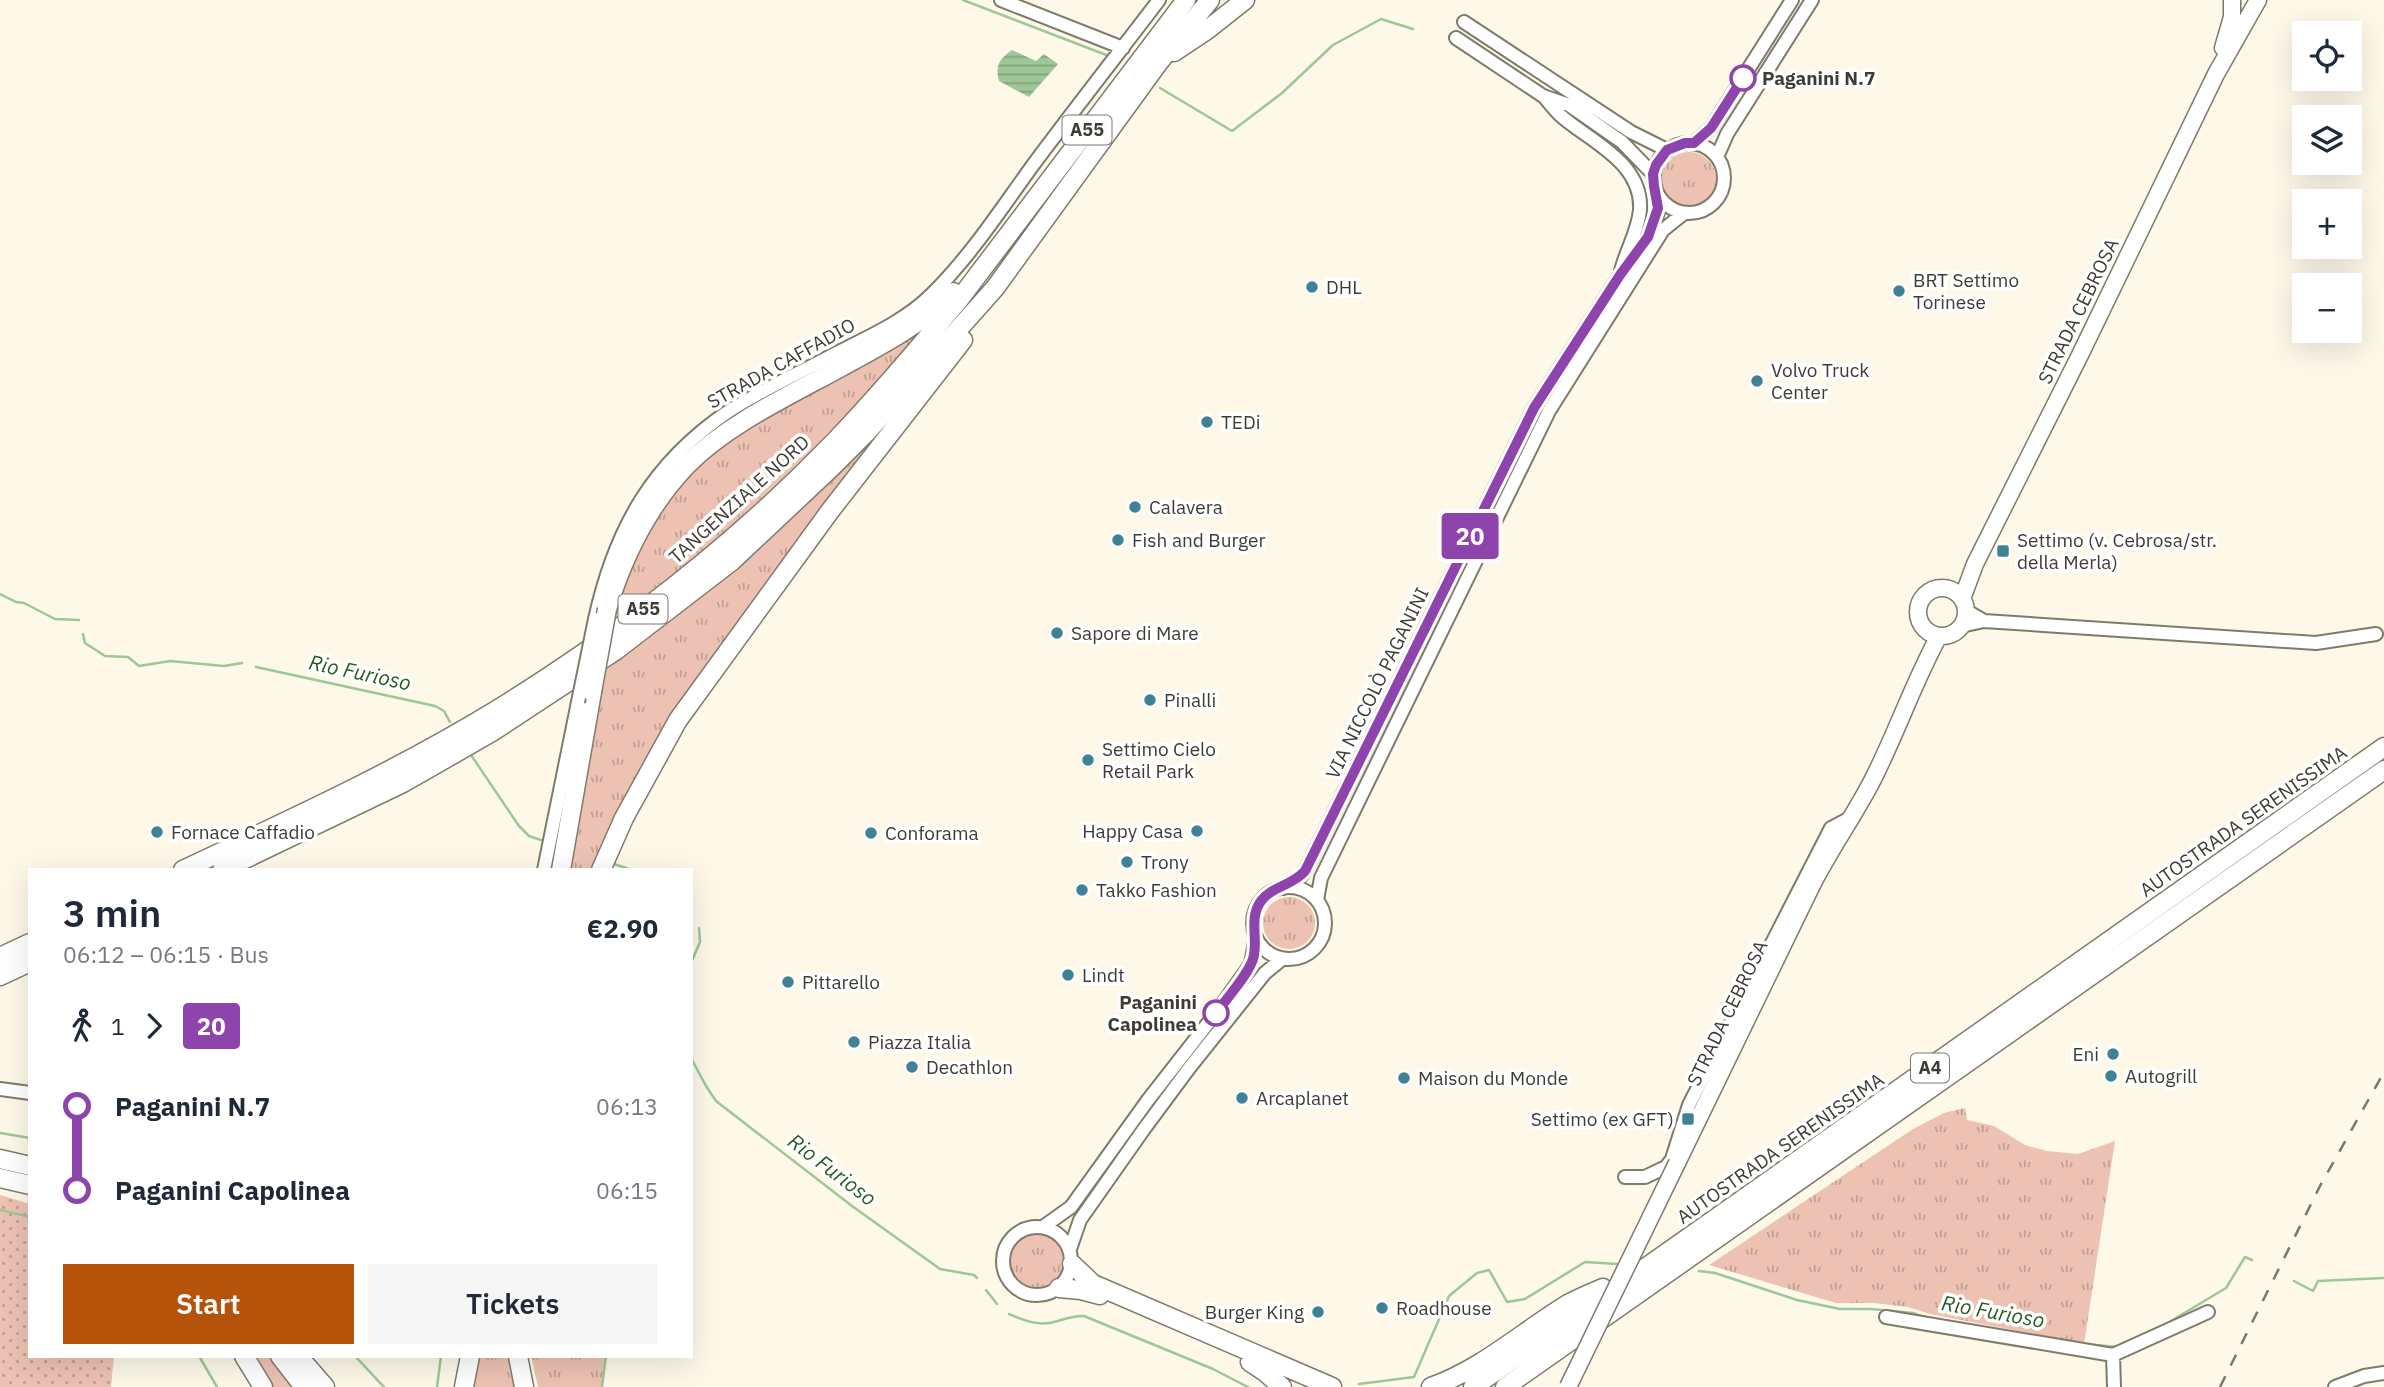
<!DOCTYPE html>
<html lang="en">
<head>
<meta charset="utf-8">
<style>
	:root { --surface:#fff; --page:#f6f6f7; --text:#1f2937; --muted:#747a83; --accent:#b45309 }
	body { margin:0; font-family:"IBM Plex Sans",sans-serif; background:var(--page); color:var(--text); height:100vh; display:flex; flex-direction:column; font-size:26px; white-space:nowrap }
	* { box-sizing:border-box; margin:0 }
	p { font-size:23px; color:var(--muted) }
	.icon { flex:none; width:38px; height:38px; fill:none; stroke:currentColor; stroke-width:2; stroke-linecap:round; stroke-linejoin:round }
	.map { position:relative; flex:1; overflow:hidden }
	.sheet { position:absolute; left:28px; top:868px; width:665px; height:490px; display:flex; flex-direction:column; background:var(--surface); border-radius:0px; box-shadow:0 7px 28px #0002 }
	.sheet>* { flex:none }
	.badge { padding:0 14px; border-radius:5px; font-size:24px; line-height:46px }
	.tools { position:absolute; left:2292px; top:21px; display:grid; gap:14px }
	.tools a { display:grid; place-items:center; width:70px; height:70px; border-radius:0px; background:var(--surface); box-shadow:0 7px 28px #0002; font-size:35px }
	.map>.badge { position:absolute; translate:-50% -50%; box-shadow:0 0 0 4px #fff }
	.legs { display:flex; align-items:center; gap:10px; height:77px; padding:0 35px; font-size:23px }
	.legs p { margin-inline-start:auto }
	.summary { display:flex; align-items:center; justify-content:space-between; height:119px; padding:0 35px }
	h1 { font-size:38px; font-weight:600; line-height:52px }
	.cta { display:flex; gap:14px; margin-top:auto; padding:14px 35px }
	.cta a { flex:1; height:80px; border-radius:0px; background:var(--accent); color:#fff; font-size:28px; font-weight:600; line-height:80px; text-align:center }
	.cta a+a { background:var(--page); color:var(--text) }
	ul { padding:0 35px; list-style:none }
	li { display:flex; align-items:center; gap:24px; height:84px; font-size:26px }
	li i { display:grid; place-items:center; width:10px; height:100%; margin:0 9px; background:currentColor }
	li i::after { content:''; width:18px; height:18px; margin:-9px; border:5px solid; border-radius:50%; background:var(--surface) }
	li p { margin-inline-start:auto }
	li:first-child i { background:linear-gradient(#0000 50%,currentColor 0) }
	li:last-child i { background:linear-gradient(currentColor 50%,#0000 0) }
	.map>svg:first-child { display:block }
	.grass { fill:url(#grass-tufts) }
	.park { fill:url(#park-dots) }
	.water { fill:url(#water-rules) }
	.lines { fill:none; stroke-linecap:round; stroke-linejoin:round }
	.stream { stroke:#9dc797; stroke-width:2.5 }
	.minor-casing { stroke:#7f7b6c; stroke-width:16 }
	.major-casing { stroke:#7f7b6c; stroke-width:19 }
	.highway-casing { stroke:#7f7b6c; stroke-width:21 }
	.minor { stroke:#fff; stroke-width:12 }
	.major { stroke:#fff; stroke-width:16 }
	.highway { stroke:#fff; stroke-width:18 }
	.rail { stroke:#7a776d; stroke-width:2.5; stroke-dasharray:12 12; stroke-linecap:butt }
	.minor-bridge-casing { stroke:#7f7b6c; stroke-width:16; stroke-linecap:butt }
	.major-bridge-casing { stroke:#7f7b6c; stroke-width:19; stroke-linecap:butt }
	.highway-bridge-casing { stroke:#7f7b6c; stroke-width:21; stroke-linecap:butt }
	.minor-bridge { stroke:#fff; stroke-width:12 }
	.major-bridge { stroke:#fff; stroke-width:16 }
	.highway-bridge { stroke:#fff; stroke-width:18 }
	.line-1-casing { stroke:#fff; stroke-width:16 }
	.line-1 { stroke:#8e44ad; stroke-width:10 }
	.stop-1-dot { fill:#fff; stroke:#8e44ad; stroke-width:3.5 }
	.poi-dot { fill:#3f8293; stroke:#fff; stroke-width:2.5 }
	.labels { text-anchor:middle; stroke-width:7; stroke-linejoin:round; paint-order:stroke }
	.shield { fill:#fff; stroke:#787672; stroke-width:2 }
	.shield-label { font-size:18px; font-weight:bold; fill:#3e3c35 }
	.stop-label { font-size:19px; font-weight:bold; fill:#3e3c35; stroke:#fff; text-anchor:start }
	.poi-label { font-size:19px; fill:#3e3c35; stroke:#fff; text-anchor:start }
	.street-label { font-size:19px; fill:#3e3c35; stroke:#fff }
	.water-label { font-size:21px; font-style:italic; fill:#265c1e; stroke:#fff }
</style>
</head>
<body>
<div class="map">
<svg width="2384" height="1387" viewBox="0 0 2384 1387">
	<defs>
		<pattern id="grass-tufts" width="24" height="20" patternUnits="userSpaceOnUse" patternTransform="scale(1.75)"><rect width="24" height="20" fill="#edc2b2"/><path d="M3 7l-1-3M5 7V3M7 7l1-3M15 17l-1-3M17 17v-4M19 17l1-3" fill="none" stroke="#c19f92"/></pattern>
		<pattern id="park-dots" width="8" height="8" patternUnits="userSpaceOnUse" patternTransform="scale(1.75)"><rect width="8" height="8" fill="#edc2b2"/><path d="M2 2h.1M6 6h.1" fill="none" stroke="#c19f92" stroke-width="1.8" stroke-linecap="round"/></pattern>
		<pattern id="water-rules" width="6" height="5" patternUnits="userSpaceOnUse" patternTransform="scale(1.75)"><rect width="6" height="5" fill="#9dc797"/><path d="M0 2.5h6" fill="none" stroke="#81a37c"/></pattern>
	</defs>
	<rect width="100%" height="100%" fill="#fdf8e8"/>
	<path class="grass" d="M1662 179a27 27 0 1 1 54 0a27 27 0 1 1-54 0Z
		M 914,334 L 916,336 C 827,440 728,538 616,616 L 621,591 L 633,557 L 677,486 L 719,444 Z
		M 863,448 L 865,451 L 806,529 L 594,870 L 567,870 L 606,670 L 700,598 L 814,497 Z
		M1263 923a26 26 0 1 1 52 0a26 26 0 1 1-52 0Z
		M 1965,1108 L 1967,1120 L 1994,1126 L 2025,1145 L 2047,1151 L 2078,1154 L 2115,1141 L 2084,1344 L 1930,1314 L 1908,1307 L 1874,1303 L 1836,1303 L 1709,1265 L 1913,1129 L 1944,1113 Z
		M1010 1261a27 27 0 1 1 54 0a27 27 0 1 1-54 0Z
		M 253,1356 L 269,1356 L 294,1387 L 272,1387 Z
		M 475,1356 L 510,1356 L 516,1387 L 470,1387 Z
		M 531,1356 L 605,1356 L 607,1358 L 601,1387 L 538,1387 Z"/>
	<path class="park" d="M 0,1195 L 30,1204 L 30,1356 L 114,1356 L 111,1387 L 0,1387 Z"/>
	<path class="water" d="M 1012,50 L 1036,61 L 1044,54 L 1058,64 L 1029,97 L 999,81 C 995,66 999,59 1012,50 Z"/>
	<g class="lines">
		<path class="stream" d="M 963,0 L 1109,56
			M 1160,88 L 1232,131 L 1282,93 L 1333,45 L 1381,19 L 1413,29
			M 0,594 L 16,602 L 24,603 L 55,619 L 79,620
			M 83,634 L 85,643 L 105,656 L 128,657 L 139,666 L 170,661 L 224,666 L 242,663
			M 256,667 L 435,706 L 444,711 L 450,722
			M 469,752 L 519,826 L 529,836 L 541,840
			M 614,864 L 632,870
			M 691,963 L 700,942 L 699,928
			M 691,1058 L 706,1086 L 716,1101 L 852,1206 L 940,1269 L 974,1275 L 977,1278
			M 0,1133 L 30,1138
			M 0,1210 L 30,1217
			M 1699,1271 L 1715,1273 L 1797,1300 L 1840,1309 L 1871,1309 L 1913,1313 L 1927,1318
			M 2294,1281 L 2313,1291 L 2318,1281 L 2384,1278
			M 986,1290 L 997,1304
			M 1009,1314 C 1023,1320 1034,1325 1049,1323 C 1062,1321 1071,1315 1084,1316 L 1213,1369 L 1248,1387
			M 1951,1322 L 2037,1336
			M 2161,1327 L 2226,1288 L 2245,1257 L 2252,1260
			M 2085,1344 L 2117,1347
			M 199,1356 L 217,1387
			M 355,1356 L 384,1387
			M 1359,1384 L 1414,1377 L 1449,1296 L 1477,1273 L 1489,1270 L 1507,1302 L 1525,1299 L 1585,1262 L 1617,1264
			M 437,1387 L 441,1356
			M 602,1387 L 606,1356"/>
		<g class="minor-casing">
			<path id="minor" d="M 1001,0 L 1123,48
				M 1464,22 L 1631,132 L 1667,150
				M 1456,38 L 1543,96 L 1569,105 L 1622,142 L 1653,174
				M 1546,99 C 1550,104 1555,110 1560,115 C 1589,141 1643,162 1640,210 C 1638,232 1626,250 1621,271
				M1654 178a35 35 0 1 1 70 0a35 35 0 1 1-70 0Z
				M 1694,143 L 1711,128 L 1792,0
				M 1717,157 L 1727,134 L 1812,0
				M 1965,610 L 1984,621
				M 595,619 C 615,529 652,463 729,411 C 760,391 795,375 827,358 C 863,339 903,323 931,295 C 970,257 1001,209 1033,165 C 1074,110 1117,55 1159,0
				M 1961,626 L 1984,621 L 2316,643 L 2376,634
				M 544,870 L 578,702
				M1253 923a36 36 0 1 1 72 0a36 36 0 1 1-72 0Z
				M 1283,888 L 1297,881 L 1305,871 L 1534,408 L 1620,275 L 1648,237 L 1656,219 L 1659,208 L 1658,196
				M 1317,900 L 1321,878 L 1549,411 L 1663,230 L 1683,214
				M 0,1089 L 30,1093
				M 1625,1177 L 1645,1177 L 1666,1167 L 1672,1159 L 1689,1105 L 1831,828 L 1850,818
				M1003 1261a34 34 0 1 1 68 0a34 34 0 1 1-68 0Z
				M 1043,1227 L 1071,1207 L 1148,1100 L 1216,1013 L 1251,964 L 1256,937
				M 1070,1249 L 1080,1220 L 1144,1129 L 1190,1067 L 1265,973 L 1282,959
				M 1886,1317 L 2113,1355 L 2208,1312
				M 2113,1355 L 2114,1387
				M 2335,1387 L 2364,1376 L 2384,1373"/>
		</g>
		<g class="major-casing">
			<path id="major" d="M 2223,48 L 2232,17 L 2232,0
				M1918 612a24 24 0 1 1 48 0a24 24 0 1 1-48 0Z
				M 1962,599 L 1975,564 L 2080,355 L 2216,74 L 2258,0
				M 1677,1163 L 1811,887 C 1829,851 1852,819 1871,783 C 1896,735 1913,683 1939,636"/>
		</g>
		<g class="highway-casing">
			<path id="highway" d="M 1174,52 L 1207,30 L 1245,0
				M 607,609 C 623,557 648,506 686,466 C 727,424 792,394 843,366 C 882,345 922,324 953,292
				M 183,870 C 289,820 395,772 495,711 C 618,635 735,545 835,441 C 878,396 918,349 958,301 L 1186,0
				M 222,870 L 403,783 L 492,732 L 615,651 L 732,561 L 832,467 L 866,433 L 995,288 L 1159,62 L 1210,0
				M 561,870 L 592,692
				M 601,870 L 624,818 L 678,720 L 830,511 L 963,340
				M 0,957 L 30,943
				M 0,976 L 30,962
				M 0,1159 L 30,1166
				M 0,1178 L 30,1185
				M 1072,1264 L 1093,1284 L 1332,1387
				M 1059,1288 L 1081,1290 L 1100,1295
				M 244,1356 L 263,1387
				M 280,1356 L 304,1387
				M 298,1356 L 325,1387
				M 518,1356 L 524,1387
				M 1250,1362 L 1265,1372 L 1282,1387
				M 464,1387 L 470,1356
				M 1431,1387 C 1482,1369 1522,1332 1568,1304 C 1579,1298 1591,1293 1603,1288
				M 1473,1387 L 1641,1271 L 2384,747
				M 1505,1387 L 2384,770"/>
		</g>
		<use href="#minor" class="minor"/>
		<use href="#major" class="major"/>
		<use href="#highway" class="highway"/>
		<path class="rail" d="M 2220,1387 L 2320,1186 L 2384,1072"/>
		<g class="minor-bridge-casing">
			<path id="minor-bridge" d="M 578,702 L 595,619"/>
		</g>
		<g class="major-bridge-casing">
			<path id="major-bridge" d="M 1568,1387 L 1677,1163"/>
		</g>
		<g class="highway-bridge-casing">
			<path id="highway-bridge" d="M 592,692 L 607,609"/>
		</g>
		<use href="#minor-bridge" class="minor-bridge"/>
		<use href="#major-bridge" class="major-bridge"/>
		<use href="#highway-bridge" class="highway-bridge"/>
	</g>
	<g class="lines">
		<g class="line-1-casing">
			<path id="line-1" d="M 1216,1013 C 1227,998 1248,975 1253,959 C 1259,939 1248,919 1261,901 C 1272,886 1292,886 1305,871 L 1534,408 L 1620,275 L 1648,237 L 1658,208 L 1654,186 L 1653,174 L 1656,165 L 1667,150 L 1685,143 L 1694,143 L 1711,128 L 1743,78"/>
		</g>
		<use href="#line-1" class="line-1"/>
	</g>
	<g class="stop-1-dot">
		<circle cx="1743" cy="78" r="12"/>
		<circle cx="1216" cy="1013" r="12"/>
	</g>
	<g class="poi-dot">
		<circle cx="1312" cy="287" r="7"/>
		<circle cx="1899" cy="291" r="7"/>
		<circle cx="1757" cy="381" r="7"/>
		<circle cx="1207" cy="422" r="7"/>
		<circle cx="1135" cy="507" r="7"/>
		<circle cx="1118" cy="540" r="7"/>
		<rect x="1996" y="544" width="14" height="14" rx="3.5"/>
		<circle cx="1057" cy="633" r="7"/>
		<circle cx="1150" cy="700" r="7"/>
		<circle cx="1088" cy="760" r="7"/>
		<circle cx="1197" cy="831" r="7"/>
		<circle cx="157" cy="832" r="7"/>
		<circle cx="871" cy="833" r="7"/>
		<circle cx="1127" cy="862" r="7"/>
		<circle cx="1082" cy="890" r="7"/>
		<circle cx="1068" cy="975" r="7"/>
		<circle cx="788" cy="982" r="7"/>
		<circle cx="854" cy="1042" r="7"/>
		<circle cx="2113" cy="1054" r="7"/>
		<circle cx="912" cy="1067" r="7"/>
		<circle cx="2111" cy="1076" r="7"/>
		<circle cx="1404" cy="1078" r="7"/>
		<circle cx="1242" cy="1098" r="7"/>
		<rect x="1681" y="1112" width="14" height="14" rx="3.5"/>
		<circle cx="1382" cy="1308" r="7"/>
		<circle cx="1318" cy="1312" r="7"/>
	</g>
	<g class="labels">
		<g class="shield">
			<rect x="1062.5" y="115.5" width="49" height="29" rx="5"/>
			<rect x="618.5" y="594.5" width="49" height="29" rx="5"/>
			<rect x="1911" y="1053.5" width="38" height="29" rx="5"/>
		</g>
		<g class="shield-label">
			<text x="1087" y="136">A55</text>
			<text x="643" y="615">A55</text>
			<text x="1930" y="1074">A4</text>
		</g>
		<g class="stop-label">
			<text x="1762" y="85">Paganini N.7</text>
			<text x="1197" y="1009" text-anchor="end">Paganini<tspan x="1197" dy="22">Capolinea</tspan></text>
		</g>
		<g class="poi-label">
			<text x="1913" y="287">BRT Settimo<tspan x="1913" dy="22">Torinese</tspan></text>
			<text x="1326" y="294">DHL</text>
			<text x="1771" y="377">Volvo Truck<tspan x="1771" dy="22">Center</tspan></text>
			<text x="1221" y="429">TEDi</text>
			<text x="1149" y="514">Calavera</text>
			<text x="1132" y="547">Fish and Burger</text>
			<text x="2017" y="547">Settimo (v. Cebrosa/str.<tspan x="2017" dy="22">della Merla)</tspan></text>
			<text x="1071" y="640">Sapore di Mare</text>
			<text x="1164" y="707">Pinalli</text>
			<text x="1102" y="756">Settimo Cielo<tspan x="1102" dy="22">Retail Park</tspan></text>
			<text x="1183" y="838" text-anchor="end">Happy Casa</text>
			<text x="171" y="839">Fornace Caffadio</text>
			<text x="885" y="840">Conforama</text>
			<text x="1141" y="869">Trony</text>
			<text x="1096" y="897">Takko Fashion</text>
			<text x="1082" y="982">Lindt</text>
			<text x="802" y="989">Pittarello</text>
			<text x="868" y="1049">Piazza Italia</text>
			<text x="2099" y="1061" text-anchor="end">Eni</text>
			<text x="926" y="1074">Decathlon</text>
			<text x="2125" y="1083">Autogrill</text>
			<text x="1418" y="1085">Maison du Monde</text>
			<text x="1256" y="1105">Arcaplanet</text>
			<text x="1674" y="1126" text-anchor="end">Settimo (ex GFT)</text>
			<text x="1396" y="1315">Roadhouse</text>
			<text x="1304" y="1319" text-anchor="end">Burger King</text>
		</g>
		<g class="street-label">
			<text transform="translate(2078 311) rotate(-64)" y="7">STRADA CEBROSA</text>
			<text transform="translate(781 363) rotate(-29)" y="7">STRADA CAFFADIO</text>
			<text transform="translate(739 499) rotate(-42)" y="7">TANGENZIALE NORD</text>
			<text transform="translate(1377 683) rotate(-64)" y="7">VIA NICCOLÒ PAGANINI</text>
			<text transform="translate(2243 821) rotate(-35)" y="7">AUTOSTRADA SERENISSIMA</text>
			<text transform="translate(1727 1013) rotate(-64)" y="7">STRADA CEBROSA</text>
			<text transform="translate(1780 1148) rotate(-35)" y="7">AUTOSTRADA SERENISSIMA</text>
		</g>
		<g class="water-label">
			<text transform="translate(360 673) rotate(12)" y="7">Rio Furioso</text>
			<text transform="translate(832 1170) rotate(37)" y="7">Rio Furioso</text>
			<text transform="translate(1993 1312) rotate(10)" y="7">Rio Furioso</text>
		</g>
	</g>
</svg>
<div class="tools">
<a><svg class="icon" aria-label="locate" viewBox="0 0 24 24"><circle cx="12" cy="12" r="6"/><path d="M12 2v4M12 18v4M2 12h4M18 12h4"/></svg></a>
<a><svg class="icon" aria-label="layers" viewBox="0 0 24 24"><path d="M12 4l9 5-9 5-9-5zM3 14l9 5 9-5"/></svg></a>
<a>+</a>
<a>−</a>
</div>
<b class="badge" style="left:1470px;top:536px;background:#8e44ad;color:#fff">20</b>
<section class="sheet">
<div class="summary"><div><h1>3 min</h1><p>06:12 – 06:15 · Bus</p></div><b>€2.90</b></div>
<div class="legs"><svg class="icon" aria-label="walk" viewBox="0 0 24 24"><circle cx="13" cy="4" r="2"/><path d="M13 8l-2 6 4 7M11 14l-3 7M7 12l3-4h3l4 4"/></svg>1<svg class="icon" aria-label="forward" viewBox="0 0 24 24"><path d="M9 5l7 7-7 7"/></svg><b class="badge" style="background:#8e44ad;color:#fff">20</b></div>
<ul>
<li><i style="color:#8e44ad"></i><b>Paganini N.7</b><p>06:13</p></li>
<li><i style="color:#8e44ad"></i><b>Paganini Capolinea</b><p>06:15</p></li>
</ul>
<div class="cta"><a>Start</a><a>Tickets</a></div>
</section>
</div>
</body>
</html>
